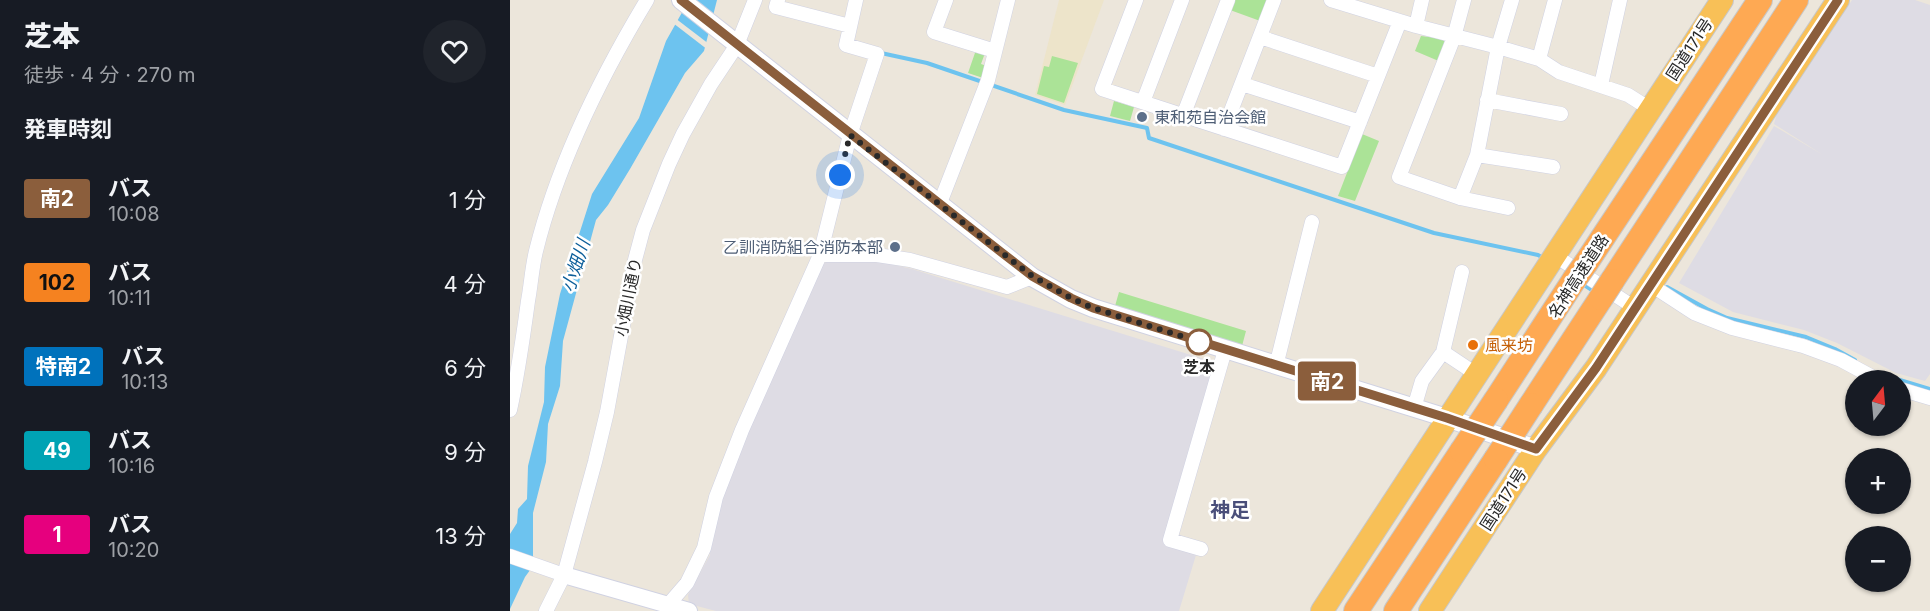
<!DOCTYPE html>
<html lang="ja">
<head>
<meta charset="utf-8">
<style>
	:root { --surface:#171b24; --page:#20242c; --text:#f1f3f6; --muted:#9ea1a6 }
	body { margin:0; font-family:Inter,"Noto Sans JP",sans-serif; background:var(--page); color:var(--text); height:100vh; display:flex; flex-direction:column; font-size:22px; white-space:nowrap }
	* { box-sizing:border-box; margin:0 }
	p { font-size:20px; color:var(--muted) }
	.icon { flex:none; width:33px; height:33px; fill:none; stroke:currentColor; stroke-width:2; stroke-linecap:round; stroke-linejoin:round }
	.map { position:relative; flex:1; overflow:hidden }
	.drawer { display:flex; flex-direction:column; background:var(--surface); width:510px }
	.drawer>* { flex:none }
	.badge { padding:0 12px; border-radius:4px; font-size:21px; line-height:39px }
	.needle { width:39px; rotate:16deg }
	.controls { position:absolute; left:1335px; top:370px; display:grid; gap:12px }
	.controls a { display:grid; place-items:center; width:66px; height:66px; border-radius:50%; background:var(--surface); box-shadow:0 2px 4px #0004; font-size:30px }
	.you { position:absolute; width:30px; height:30px; margin:-15px; border:4px solid #fff; border-radius:50%; background:#1a73e8; box-shadow:0 0 0 9px #1a73e833 }
	.map>.badge { position:absolute; translate:-50% -50%; box-shadow:0 0 0 3px #fff }
	h2 { padding:0 24px; font-size:22px; line-height:54px }
	.round { display:grid; place-items:center; flex:none; width:63px; height:63px; border-radius:32px; background:var(--page) }
	.summary { display:flex; align-items:center; justify-content:space-between; height:102px; padding:0 24px }
	h1 { font-size:28px; font-weight:800; line-height:45px }
	ul { padding:0; list-style:none }
	li { display:flex; align-items:center; gap:18px; height:84px; padding:0 24px }
	li div { flex:1 }
	li b { display:block; font-size:22px }
	li em { font-style:normal }
	li .badge { min-width:66px; font-weight:700; text-align:center }
	main { display:flex; flex:1; min-height:0 }
	.map>svg:first-child { display:block }
	.industrial { fill:#dedce4 }
	.education { fill:#ede4ca }
	.green { fill:#abe397 }
	.water { fill:#6dc3ef }
	.pier { fill:#ece6db }
	.lines { fill:none; stroke-linecap:round; stroke-linejoin:round }
	.stream { stroke:#6dc3ef; stroke-width:4 }
	.minor-casing { stroke:#d0d2e2; stroke-width:15 }
	.tertiary-casing { stroke:#d0d2e2; stroke-width:18 }
	.secondary-casing { stroke:#d0d2e2; stroke-width:20 }
	.trunk-casing { stroke:#c7c7c7; stroke-width:24 }
	.motorway-casing { stroke:#c7c7c7; stroke-width:26 }
	.minor { stroke:#fff; stroke-width:14 }
	.tertiary { stroke:#fff; stroke-width:16 }
	.secondary { stroke:#fff; stroke-width:18 }
	.trunk { stroke:#f8c057; stroke-width:22 }
	.motorway { stroke:#fea953; stroke-width:24 }
	.motorway-bridge-casing { stroke:#c7c7c7; stroke-width:26; stroke-linecap:butt }
	.motorway-bridge { stroke:#fea953; stroke-width:24 }
	.line-casing { stroke:#fff; stroke-width:14 }
	.line { stroke:#8b5e3c; stroke-width:9 }
	.walk { stroke:#292929; stroke-width:6; stroke-dasharray:0 10.8 }
	.service-dot { fill:#5c6f8a; stroke:#fff; stroke-width:2 }
	.stop-dot { fill:#fff; stroke:#8b5e3c; stroke-width:3 }
	.food-dot { fill:#e8710a; stroke:#fff; stroke-width:2 }
	.labels { text-anchor:middle; stroke-width:5; stroke-linejoin:round; paint-order:stroke }
	.street-label { font-size:16px; fill:#292929; stroke:#fff }
	.service-label { font-size:16px; fill:#4e5e75; stroke:#fff; text-anchor:start }
	.food-label { font-size:16px; fill:#c56008; stroke:#fff; text-anchor:start }
	.stop-label { font-size:16px; font-weight:bold; fill:#292929; stroke:#fff }
	.water-label { font-size:18px; font-style:italic; fill:#0d5f9a; stroke:#fff }
	.quarter-label { font-size:20px; font-weight:bold; fill:#4a4f7a; stroke:#fff }
</style>
</head>
<body>
<main>
<section class="drawer">
<div class="summary"><div><h1>芝本</h1><p>徒歩 · 4 分 · 270 m</p></div><a class="round"><svg class="icon" aria-label="heart" viewBox="0 0 24 24"><path d="M12 20l-8-8c-3-5 5-10 8-4 3-6 11-1 8 4z"/></svg></a></div>
<h2>発車時刻</h2>
<ul>
<li><span class="badge" style="background:#8b5e3c;color:#fff">南2</span><div><b>バス</b><p>10:08</p></div><em>1 分</em></li>
<li><span class="badge" style="background:#f58220;color:#111">102</span><div><b>バス</b><p>10:11</p></div><em>4 分</em></li>
<li><span class="badge" style="background:#0072bc;color:#fff">特南2</span><div><b>バス</b><p>10:13</p></div><em>6 分</em></li>
<li><span class="badge" style="background:#00a3b4;color:#fff">49</span><div><b>バス</b><p>10:16</p></div><em>9 分</em></li>
<li><span class="badge" style="background:#e6007e;color:#fff">1</span><div><b>バス</b><p>10:20</p></div><em>13 分</em></li>
</ul>
</section>
<div class="map">
<svg width="1420" height="611" viewBox="0 0 1420 611">
	<rect width="100%" height="100%" fill="#ece6db"/>
	<path class="industrial" d="M 1342,0 L 1405,0 L 1420,5 L 1420,374 L 1415,381 L 1386,373 L 1327,343 L 1294,330 L 1223,312 L 1169,283 L 1264,126 L 1313,155 L 1264,124 L 1267,113 Z
		M 341,260 L 375,263 L 402,269 L 707,363 L 657,540 L 684,551 L 686,555 L 669,611 L 206,611 L 179,604 L 178,595 L 200,555 L 200,539 L 210,496 L 312,265 L 318,261 Z"/>
	<path class="education" d="M 549,0 L 594,0 L 555,105 L 525,95 Z"/>
	<path class="green" d="M 724,0 L 761,0 L 753,22 L 720,10 Z
		M 911,36 L 935,39 L 938,43 L 931,62 L 905,51 Z
		M 466,50 L 475,53 L 471,64 L 477,66 L 473,78 L 458,73 Z
		M 542,56 L 568,63 L 554,103 L 527,94 L 534,66 L 539,67 Z
		M 604,101 L 624,107 L 620,121 L 600,116 Z
		M 852,134 L 869,141 L 845,201 L 828,196 Z
		M 609,292 L 736,331 L 732,346 L 605,306 Z"/>
	<path class="water" d="M 179,0 L 207,0 L 194,51 L 175,73 L 120,169 L 98,205 L 86,220 L 53,341 L 50,386 L 38,424 L 36,462 L 23,513 L 23,566 L 15,577 L 0,609 L 0,534 L 7,523 L 8,509 L 17,499 L 18,466 L 34,402 L 35,367 L 50,294 L 82,194 L 129,118 L 156,41 Z"/>
	<path class="pier" d="M 165,18 L 199,44 L 198,50 L 163,23 Z"/>
	<g class="lines">
		<path class="stream" d="M 371,53 L 417,63 L 554,110 L 637,128 L 639,138 L 924,233 L 1028,255 L 1035,259
			M 1071,283 L 1085,292
			M 1157,287 L 1197,309 L 1217,318 L 1296,337 L 1325,349 L 1345,360
			M 1370,374 L 1420,389"/>
		<g class="minor-casing">
			<path id="minor" d="M 268,0 L 266,7 L 340,26
				M 436,0 L 424,32 L 485,51
				M 626,0 L 592,89 L 832,167 L 890,21
				M 821,0 L 906,26 L 988,47 L 1029,59 L 1049,72 L 1118,95 L 1140,109
				M 954,0 L 944,37 L 889,177 L 950,198 L 998,208
				M 906,26 L 912,0
				M 750,37 L 868,76
				M 1029,59 L 1045,0
				M 732,84 L 850,122
				M 1091,85 L 1110,0
				M 977,100 L 1051,114
				M 633,102 L 672,0
				M 673,116 L 718,0
				M 714,129 L 764,0
				M 967,155 L 1043,167
				M 950,198 L 967,155 L 988,47 L 1002,0
				M 430,203 L 478,80 L 498,0
				M 310,255 L 367,255 L 400,260 L 497,287 L 522,277
				M 1044,255 L 1125,308
				M 952,272 L 933,352 L 966,374
				M 1141,285 L 1184,313 L 1222,328 L 1293,346 L 1331,360 L 1370,381
				M 766,366 L 802,222
				M 1390,389 L 1420,398
				M 904,408 L 912,381 L 933,352
				M 0,410 C 8,374 13,338 18,301 C 21,285 22,267 26,251 C 48,162 90,78 137,0
				M 691,549 L 660,540 L 715,350
				M 0,556 L 54,575
				M 158,605 L 177,583 L 194,548 L 206,497 L 232,430 L 310,255 L 340,135 L 367,54 L 336,45 L 346,0
				M 36,611 L 54,575 L 85,462 L 97,412 L 125,260 L 133,230 L 159,164 L 173,134 L 201,84 L 227,45 L 245,0"/>
		</g>
		<g class="tertiary-casing">
			<path id="tertiary" d="M 54,575 L 179,611"/>
		</g>
		<g class="secondary-casing">
			<path id="secondary" d="M 171,0 L 522,277 L 561,299 L 583,308 L 937,418 L 1026,449"/>
		</g>
		<g class="trunk-casing">
			<path id="trunk" d="M 812,611 L 1212,0
				M 920,611 L 1026,449 L 1086,368 L 1328,0"/>
		</g>
		<g class="motorway-casing">
			<path id="motorway" d="M 1076,263 L 1250,0
				M 1102,281 L 1286,0
				M 986,400 L 1064,280
				M 1021,405 L 1091,298
				M 846,611 L 952,451
				M 886,611 L 986,459"/>
		</g>
		<use href="#minor" class="minor"/>
		<use href="#tertiary" class="tertiary"/>
		<use href="#secondary" class="secondary"/>
		<use href="#trunk" class="trunk"/>
		<use href="#motorway" class="motorway"/>
		<g class="motorway-bridge-casing">
			<path id="motorway-bridge" d="M 1064,280 L 1076,263
				M 1091,298 L 1102,281
				M 952,451 L 986,400
				M 986,459 L 1021,405"/>
		</g>
		<use href="#motorway-bridge" class="motorway-bridge"/>
	</g>
	<g class="lines">
		<g class="line-casing">
			<path id="line" d="M 171,0 L 491,252 L 522,276 L 561,298 L 583,308 L 937,418 L 1026,449 L 1086,368 L 1328,0"/>
		</g>
		<use href="#line" class="line"/>
		<path class="walk" d="M 330,175 L 340,135 L 522,276 L 561,298 L 583,308 L 696,344 L 689,342"/>
	</g>
	<g class="service-dot">
		<circle cx="632" cy="117" r="6"/>
		<circle cx="385" cy="247" r="6"/>
	</g>
	<circle class="stop-dot" cx="689" cy="342" r="12"/>
	<circle class="food-dot" cx="963" cy="345" r="6"/>
	<g class="labels">
		<g class="street-label">
			<text transform="translate(1179 49) rotate(-57)" y="6">国道171号</text>
			<text transform="translate(1068 276) rotate(-57)" y="6">名神高速道路</text>
			<text transform="translate(118 297) rotate(-79)" y="6">小畑川通り</text>
			<text transform="translate(993 499) rotate(-57)" y="6">国道171号</text>
		</g>
		<g class="service-label">
			<text x="644" y="123">東和苑自治会館</text>
			<text x="373" y="253" text-anchor="end">乙訓消防組合消防本部</text>
		</g>
		<g class="food-label">
			<text x="975" y="351">風来坊</text>
		</g>
		<g class="stop-label">
			<text x="689" y="373">芝本</text>
		</g>
		<g class="water-label">
			<text transform="translate(66 266) rotate(-72)" y="6">小畑川</text>
		</g>
		<g class="quarter-label">
			<text x="720" y="517">神足</text>
		</g>
	</g>
</svg>
<div class="controls">
<a><svg class="needle" viewBox="-14 -14 28 28"><path d="M0-13l5 13h-10z" fill="#e53935"/><path d="M0 13l5-13h-10z" fill="#9ea1a6"/></svg></a>
<a>+</a>
<a>−</a>
</div>
<div class="you" style="left:330px;top:175px"></div>
<b class="badge" style="left:817px;top:381px;background:#8b5e3c;color:#fff">南2</b>
</div>
</main>
</body>
</html>
